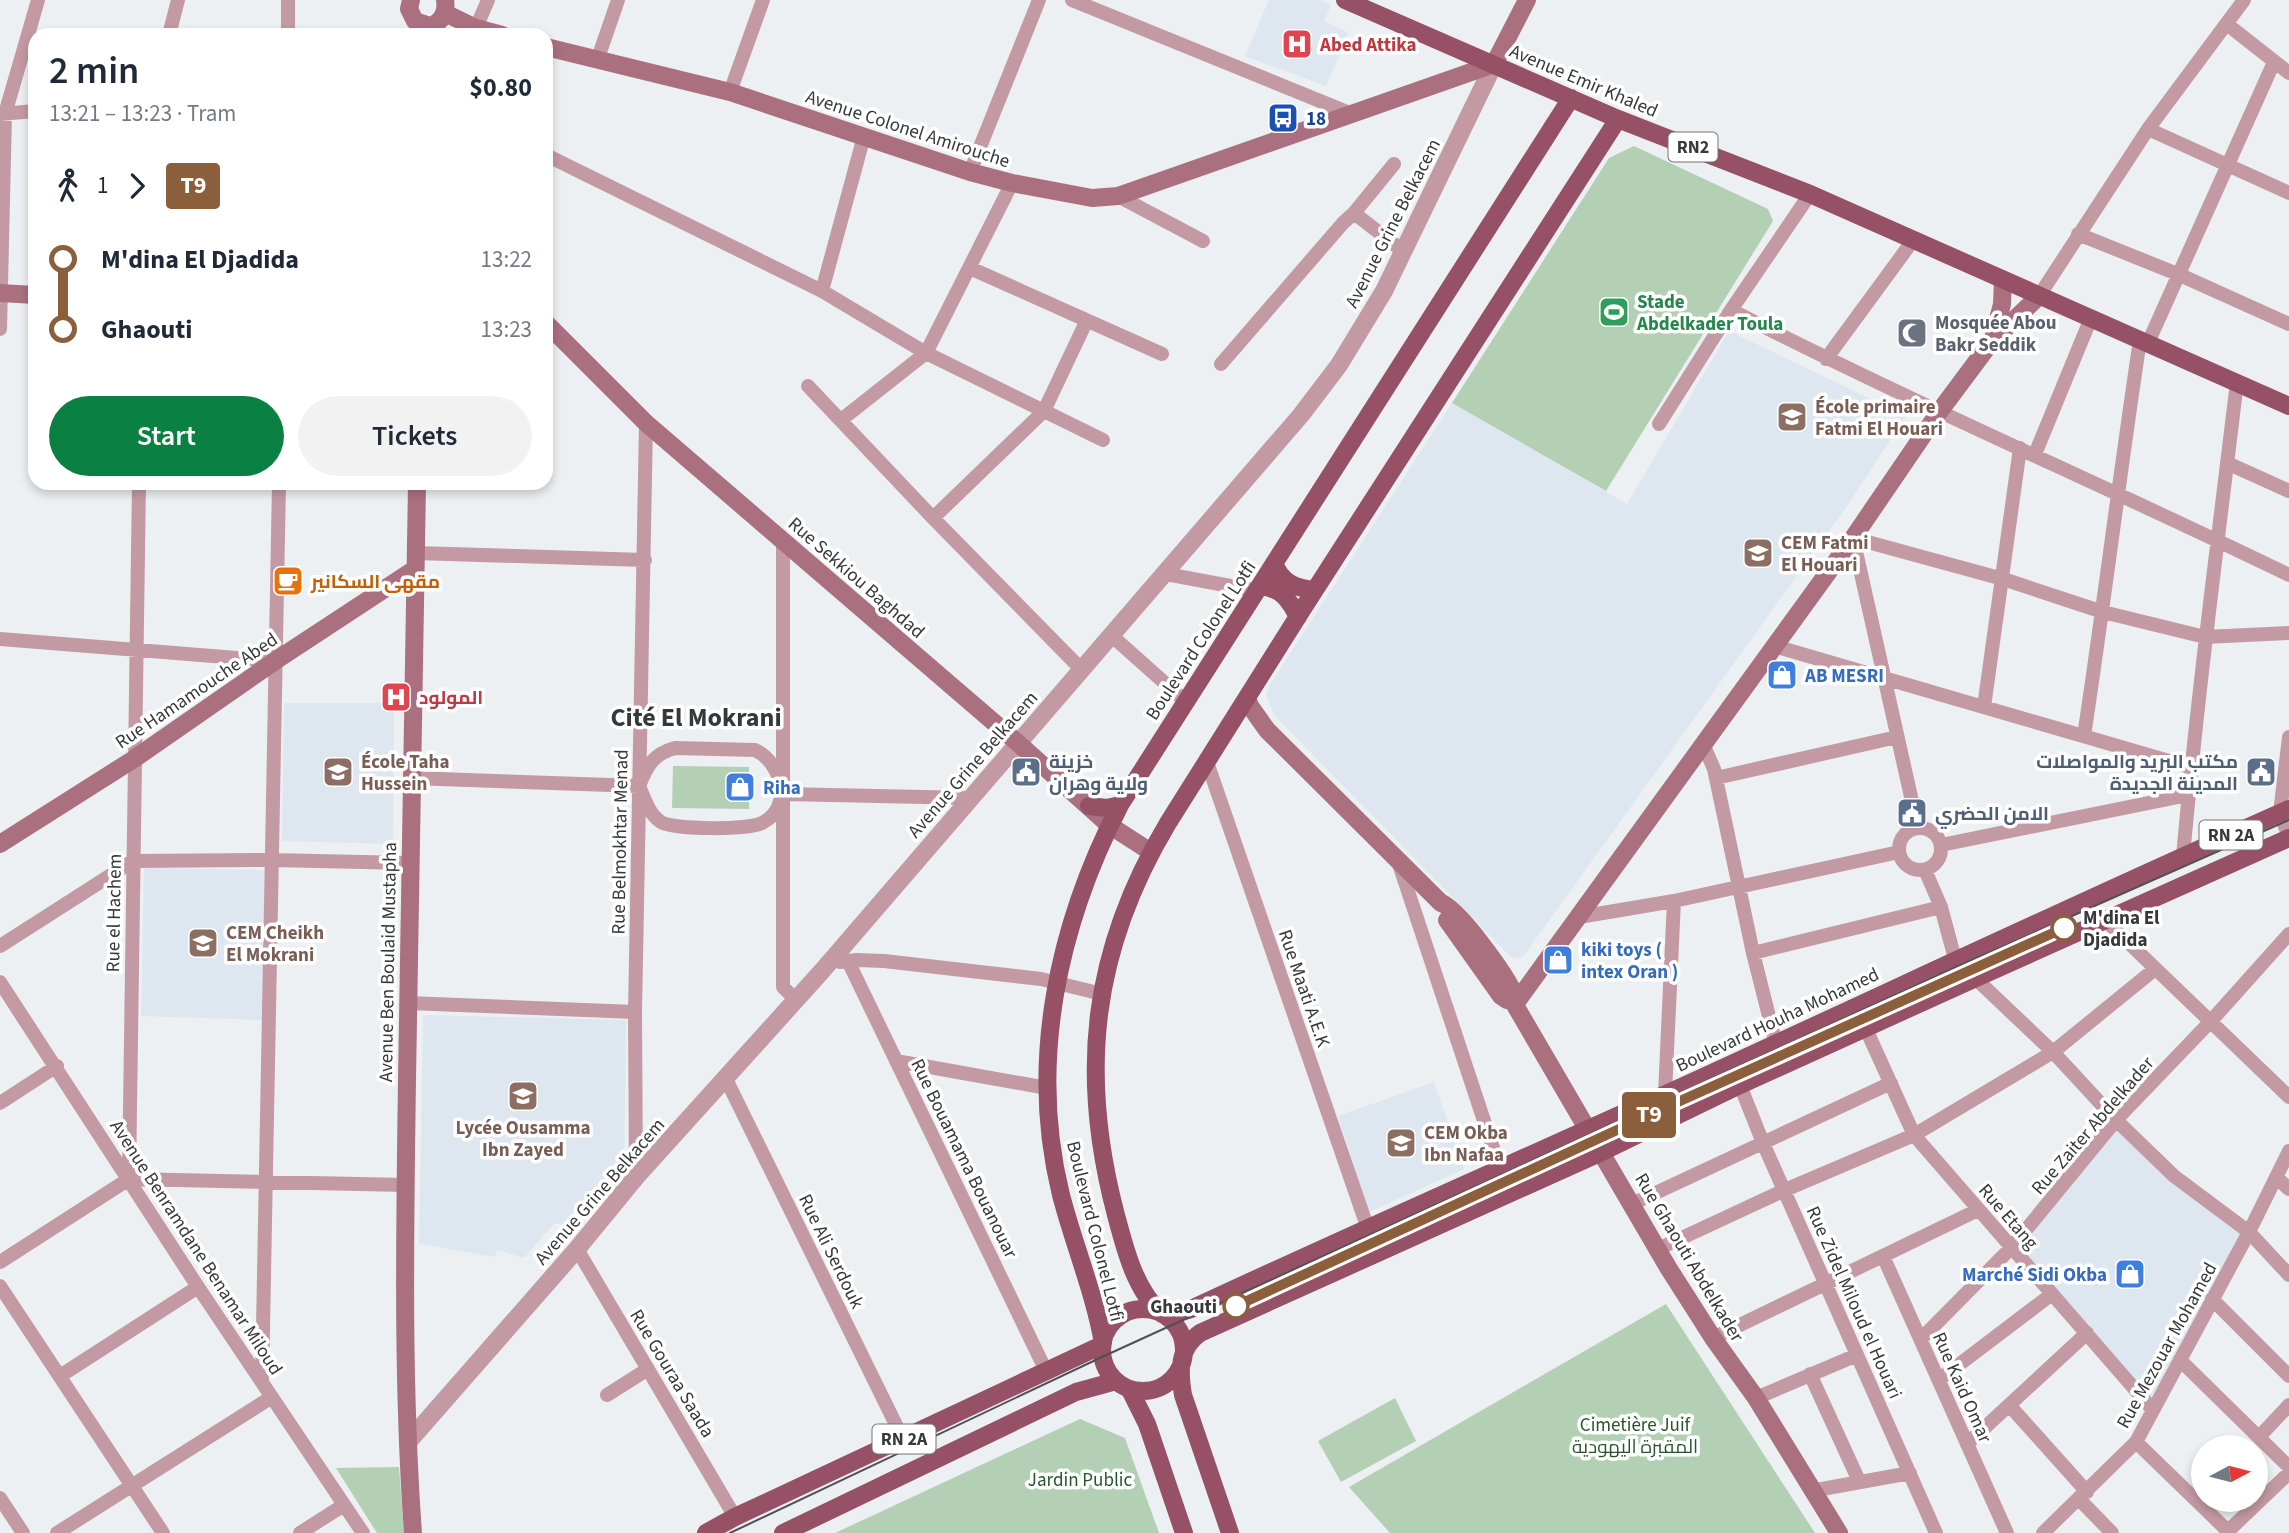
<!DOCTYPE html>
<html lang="en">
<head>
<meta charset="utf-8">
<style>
	:root { --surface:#fff; --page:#f2f2f3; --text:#1f2937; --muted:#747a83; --accent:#0b8043 }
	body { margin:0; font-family:"Source Sans 3",Cairo,sans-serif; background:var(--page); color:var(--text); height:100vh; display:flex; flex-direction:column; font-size:26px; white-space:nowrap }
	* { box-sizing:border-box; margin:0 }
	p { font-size:23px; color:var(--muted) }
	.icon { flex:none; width:38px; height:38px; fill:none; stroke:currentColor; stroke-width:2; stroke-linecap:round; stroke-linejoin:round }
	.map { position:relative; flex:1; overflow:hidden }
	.side { position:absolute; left:28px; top:28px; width:525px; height:462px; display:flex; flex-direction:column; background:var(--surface); border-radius:21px; box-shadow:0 4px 10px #0003 }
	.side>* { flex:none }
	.badge { padding:0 14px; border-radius:5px; font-size:24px; line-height:46px }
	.needle { width:46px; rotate:83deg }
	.buttons { position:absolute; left:2191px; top:1435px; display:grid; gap:14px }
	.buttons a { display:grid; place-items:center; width:77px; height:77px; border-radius:50%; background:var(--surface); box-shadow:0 4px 10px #0003; font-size:35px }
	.map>.badge { position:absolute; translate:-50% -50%; box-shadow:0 0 0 4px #fff }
	.legs { display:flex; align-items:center; gap:10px; height:77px; padding:0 21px; font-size:23px }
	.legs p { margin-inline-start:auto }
	.headline { display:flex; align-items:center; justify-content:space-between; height:119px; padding:0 21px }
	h1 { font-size:38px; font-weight:600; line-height:52px }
	.button { display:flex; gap:14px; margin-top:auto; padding:14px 21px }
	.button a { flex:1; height:80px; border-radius:42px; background:var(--accent); color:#fff; font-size:28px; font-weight:600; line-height:80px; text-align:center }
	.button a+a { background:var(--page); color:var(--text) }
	ul { padding:0 21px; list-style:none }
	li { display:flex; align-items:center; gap:24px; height:70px; font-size:26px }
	li i { display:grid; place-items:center; width:10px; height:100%; margin:0 9px; background:currentColor }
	li i::after { content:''; width:18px; height:18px; margin:-9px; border:5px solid; border-radius:50%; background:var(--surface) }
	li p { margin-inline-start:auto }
	li:first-child i { background:linear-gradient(#0000 50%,currentColor 0) }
	li:last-child i { background:linear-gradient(currentColor 50%,#0000 0) }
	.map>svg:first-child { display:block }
	.built { fill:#dee6ef }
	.green { fill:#b3cfb4 }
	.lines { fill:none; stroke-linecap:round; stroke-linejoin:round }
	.minor { stroke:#c39aa4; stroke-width:14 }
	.tertiary { stroke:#c39aa4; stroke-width:18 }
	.secondary { stroke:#aa7080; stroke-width:18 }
	.primary { stroke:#975166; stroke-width:18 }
	.tram { stroke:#4f5152; stroke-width:2 }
	.line-1-casing { stroke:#fff; stroke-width:16 }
	.line-1 { stroke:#8b5e3c; stroke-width:10 }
	.stop-1-dot { fill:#fff; stroke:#8b5e3c; stroke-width:3.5 }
	.labels { text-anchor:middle; stroke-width:7; stroke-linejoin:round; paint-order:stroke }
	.shield { fill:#fff; stroke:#737474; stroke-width:2 }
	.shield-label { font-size:18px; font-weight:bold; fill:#373839 }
	.health-label { font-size:19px; font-weight:bold; fill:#be3a42; stroke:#fff; text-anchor:start }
	.street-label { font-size:19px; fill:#373839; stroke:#fff }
	.transit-label { font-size:19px; font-weight:bold; fill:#164399; stroke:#fff; text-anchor:start }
	.leisure-label { font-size:19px; font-weight:bold; fill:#27864d; stroke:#fff; text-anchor:start }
	.worship-label { font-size:19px; font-weight:bold; fill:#5b616d; stroke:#fff; text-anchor:start }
	.education-label { font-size:19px; font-weight:bold; fill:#785e54; stroke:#fff; text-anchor:start }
	.food-label { font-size:19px; font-weight:bold; fill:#c56008; stroke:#fff; text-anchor:start }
	.shop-label { font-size:19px; font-weight:bold; fill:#366cbe; stroke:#fff; text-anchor:start }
	.service-label { font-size:19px; font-weight:bold; fill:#4e5e75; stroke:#fff; text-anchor:start }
	.stop-label { font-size:19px; font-weight:bold; fill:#373839; stroke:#fff; text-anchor:start }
	.park-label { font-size:19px; fill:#29552d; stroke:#fff }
	.district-label { font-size:26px; font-weight:bold; fill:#373839; stroke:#fff }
</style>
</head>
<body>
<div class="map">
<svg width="2289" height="1533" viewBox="0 0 2289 1533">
	<rect width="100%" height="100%" fill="#edf0f3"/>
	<path class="built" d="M 1269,0 L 1320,0 L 1331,5 L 1324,21 L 1349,33 L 1326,86 L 1245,56 Z
		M 1729,331 L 1906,416 L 1847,506 L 1523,957 L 1512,958 L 1274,715 L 1266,695 L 1271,683 L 1452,403 L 1627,504 Z
		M 284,703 L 394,703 L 393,844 L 282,841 Z
		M 144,868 L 265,870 L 263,1020 L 141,1016 Z
		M 423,1015 L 626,1020 L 624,1172 L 589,1208 L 573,1209 L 572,1224 L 554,1224 L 524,1258 L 497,1250 L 495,1257 L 419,1244 Z
		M 1434,1082 L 1464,1169 L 1369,1212 L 1338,1116 Z
		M 2116,1120 L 2249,1232 L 2152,1409 L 2011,1248 Z"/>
	<path class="green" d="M 1634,146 L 1768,209 L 1773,221 L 1606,491 L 1452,403 L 1609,158 Z
		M 673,766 L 749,767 L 749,809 L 672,808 Z
		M 1666,1304 L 1815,1533 L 1390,1533 L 1349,1487 Z
		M 1395,1398 L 1416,1441 L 1341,1482 L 1318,1441 Z
		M 1080,1419 L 1125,1438 L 1159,1533 L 835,1533 Z
		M 399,1467 L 404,1533 L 377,1533 L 336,1468 Z"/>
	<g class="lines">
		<path class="minor" d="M 288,0 L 288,35
			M 1072,0 L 1352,114
			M 2228,25 L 2289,73
			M 476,28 L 488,0
			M 169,35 L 178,0
			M 597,61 L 618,0
			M 730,92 L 763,0
			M 0,114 L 35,111
			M 2148,129 L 2289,193
			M 546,155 L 822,291 L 926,353 L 1103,440
			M 970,172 L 1039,0
			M 1118,196 L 1203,241
			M 1354,213 L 1404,252
			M 2078,234 L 2180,275 L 2289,324
			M 970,268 L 1162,354
			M 822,291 L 864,136
			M 2039,296 L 2148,129 L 2244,0
			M 1731,310 C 1914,404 2104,485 2289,575
			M 0,329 L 5,114 L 38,0
			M 2148,343 L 2274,62
			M 1826,359 L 1914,239
			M 1221,364 L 1343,223 L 1354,213 L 1394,164
			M 808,386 L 933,518 L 1081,669
			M 841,420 L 926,353 L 1012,183
			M 1659,424 L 1731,310 L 1810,194
			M 2035,454 L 2091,318
			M 2227,463 L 2289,491
			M 933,518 L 1044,411 L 1086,322
			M 783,541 L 783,987 L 795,999
			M 416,553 L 645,560
			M 1166,574 L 1257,591
			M 1112,636 L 1185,701
			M 0,639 L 275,661
			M 1774,646 L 2193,768
			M 1984,707 L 2020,448
			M 2084,736 C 2104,604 2120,472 2140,340
			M 2289,737 L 2280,813 L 2289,837
			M 1703,744 L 1714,769 L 1753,953 L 1776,1044
			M 675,748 L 755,750 C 782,763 794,807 762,823 C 749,830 673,830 661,822 C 649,814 645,800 639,786 C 647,766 653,754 675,748 Z
			M 1207,762 L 1367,1226
			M 411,778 L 639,786
			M 1716,778 L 1897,737
			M 783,794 L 971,798
			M 1918,828 L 1853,538 L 2003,579 L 2103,612 L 2205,637 L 2289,633
			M1899 849a21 21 0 1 1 42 0a21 21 0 1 1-42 0Z
			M 1941,845 L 2188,795
			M 2183,857 C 2197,698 2218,540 2237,382
			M 1398,861 L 1500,1169
			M 1925,870 L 1941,907 L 1955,959 L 2053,1052 L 2116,1120 L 2174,1176 L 2249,1232 L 2289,1275
			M 1579,917 L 1674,901 L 1899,852
			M 2106,921 L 2289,1097
			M 0,946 L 133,861 L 271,860 L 408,863
			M 1753,953 L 1941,907
			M 848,961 L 1047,1373
			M 840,962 L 857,960 L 884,961 L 1041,979 L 1102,994
			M 0,982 L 198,1287 L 363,1533
			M 408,1003 L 635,1012
			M 1866,1029 L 1914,1135 L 2152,1409
			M 896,1061 L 1047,1088
			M 726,1079 L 903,1439
			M 1740,1085 L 1763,1143 L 1936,1533
			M 1665,1094 L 1674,901
			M 0,1103 L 57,1066
			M 636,1177 L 635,1012 L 646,423
			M 2276,1177 L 2289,1189
			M 129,1179 L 139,483
			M 1632,1204 L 1891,1083
			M 577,1249 L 735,1517
			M 1658,1249 L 1785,1190 L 1914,1135 L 2053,1052 L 2155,969
			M 1883,1256 L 2007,1533
			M 0,1262 L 129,1179 L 405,1185
			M 0,1286 L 163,1533
			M 2212,1299 L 2289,1376
			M 1713,1338 L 1978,1210
			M 1921,1339 L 2011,1248 L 2116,1120 L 2211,1021 L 2289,934
			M 2180,1360 L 2289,1467
			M 1810,1374 L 1859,1481
			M 60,1376 L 198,1287
			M 1940,1379 L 2052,1294
			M 262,1381 L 279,483
			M 607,1395 L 648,1369
			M 1756,1398 L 1857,1355
			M 2010,1406 L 2087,1492
			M 2259,1437 L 2289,1405
			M 2136,1442 L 2230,1533
			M 1967,1444 L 2087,1333
			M 1811,1491 L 1910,1473
			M 0,1498 L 23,1533
			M 2079,1499 L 2112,1533
			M 57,1533 L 272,1397
			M 300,1533 L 344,1505
			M 2043,1533 L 2136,1442 L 2249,1232 L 2289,1151
			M 2226,1533 L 2289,1473"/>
		<path class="tertiary" d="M 408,1442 L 577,1249 L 636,1177 L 822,971 L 1301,415 L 1339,365 L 1384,291 L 1494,64"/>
		<path class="secondary" d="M 411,0 L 409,9 L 415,21 L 430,26 C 443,22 447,12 445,0
			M 445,13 L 476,28 L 502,35
			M 546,47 L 730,92 L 970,172 L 1012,183 L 1092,198 L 1118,196 L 1494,64 L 1527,0
			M 0,293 L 35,295
			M 546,323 L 646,423 L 1019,744 L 1109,825 L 1151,852
			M 1993,339 L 2002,304 L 2003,280
			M 1247,698 L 1250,706 L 1267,730 L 1441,903 C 1458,908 1507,976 1514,994 L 1512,1000 L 1669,1269 L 1713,1338 L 1756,1398 L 1839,1533
			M 0,844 L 134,759 L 275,661 L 415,569
			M 1447,920 L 1501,996 L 1507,1000 L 1512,1000
			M 1515,1004 L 1853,538 L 1939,412 L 1992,341 L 2039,296
			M 413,1533 C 402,1382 405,1230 407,1079 C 409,881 414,682 417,483"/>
		<path class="primary" d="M 1345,0 L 1618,119 L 1810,194 L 2289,406
			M 1274,563 C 1282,583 1295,588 1315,590
			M 1260,586 C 1281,588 1289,599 1298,617
			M 1089,806 L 1107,808 L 1120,805
			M1102 1350a41 41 0 1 1 82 0a41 41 0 1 1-82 0Z
			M 1162,1314 C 1135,1290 1125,1249 1116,1215 C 1078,1072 1092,950 1168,823 L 1302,610 L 1618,119
			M 1167,1316 L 1191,1309 C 1356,1232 1523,1159 1688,1084 C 1889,992 2088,898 2289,809
			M 1103,1343 C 1094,1292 1074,1245 1061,1195 C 1028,1062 1058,925 1120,805 L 1571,98
			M 1130,1390 L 1147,1424 L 1184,1533
			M 706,1533 L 735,1517 L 1102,1345
			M 783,1533 L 1076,1392 L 1116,1381
			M 1230,1533 L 1183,1395 C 1179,1370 1178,1349 1200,1333 L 1602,1152 L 1740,1085 L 1976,978 L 2289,838"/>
		<path class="tram" d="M 730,1533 L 1102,1357 L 1961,965 L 2289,820"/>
	</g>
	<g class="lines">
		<g class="line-1-casing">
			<path id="line-1" d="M 1236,1306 L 1669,1106 L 2064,928"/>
		</g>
		<use href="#line-1" class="line-1"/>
	</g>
	<defs>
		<g id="hospital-square" transform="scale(1.575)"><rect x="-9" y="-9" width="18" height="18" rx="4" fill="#e0444e" stroke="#fff"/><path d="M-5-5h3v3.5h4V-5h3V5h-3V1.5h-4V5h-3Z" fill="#fff"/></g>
		<g id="bus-square" transform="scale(1.575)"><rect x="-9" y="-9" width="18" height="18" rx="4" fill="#1a4fb4" stroke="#fff"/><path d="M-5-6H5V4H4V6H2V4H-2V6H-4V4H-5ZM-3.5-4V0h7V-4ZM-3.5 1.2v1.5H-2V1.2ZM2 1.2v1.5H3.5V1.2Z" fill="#fff"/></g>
		<g id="stadium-square" transform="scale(1.575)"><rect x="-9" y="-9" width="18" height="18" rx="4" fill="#2e9e5b" stroke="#fff"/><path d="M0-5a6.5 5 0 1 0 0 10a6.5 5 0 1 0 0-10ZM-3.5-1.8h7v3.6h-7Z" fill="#fff"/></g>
		<g id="mosque-square" transform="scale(1.575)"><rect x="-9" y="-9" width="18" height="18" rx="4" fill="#6b7280" stroke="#fff"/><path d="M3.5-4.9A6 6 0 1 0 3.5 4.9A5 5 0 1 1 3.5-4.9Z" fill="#fff"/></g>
		<g id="school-square" transform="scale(1.575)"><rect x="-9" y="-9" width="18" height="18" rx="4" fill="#8d6e63" stroke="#fff"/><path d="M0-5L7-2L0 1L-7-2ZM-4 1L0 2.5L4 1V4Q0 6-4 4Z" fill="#fff"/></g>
		<g id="cafe-square" transform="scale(1.575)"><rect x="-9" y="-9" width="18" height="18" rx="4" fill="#e8710a" stroke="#fff"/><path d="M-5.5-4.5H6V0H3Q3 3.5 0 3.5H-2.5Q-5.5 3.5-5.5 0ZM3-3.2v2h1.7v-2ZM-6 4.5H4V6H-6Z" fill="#fff"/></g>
		<g id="shop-square" transform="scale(1.575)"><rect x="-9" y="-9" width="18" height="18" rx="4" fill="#3f7fe0" stroke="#fff"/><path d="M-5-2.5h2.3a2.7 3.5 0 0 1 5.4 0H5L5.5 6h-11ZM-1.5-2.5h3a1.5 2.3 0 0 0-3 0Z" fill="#fff"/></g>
		<g id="civic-square" transform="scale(1.575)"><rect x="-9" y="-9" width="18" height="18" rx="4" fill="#5c6f8a" stroke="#fff"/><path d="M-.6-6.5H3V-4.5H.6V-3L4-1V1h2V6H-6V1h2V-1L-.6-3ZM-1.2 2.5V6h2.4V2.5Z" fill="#fff"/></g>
	</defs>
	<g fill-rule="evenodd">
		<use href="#hospital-square" x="1297" y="44"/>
		<use href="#bus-square" x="1283" y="118"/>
		<use href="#stadium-square" x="1614" y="312"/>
		<use href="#mosque-square" x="1912" y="333"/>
		<use href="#school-square" x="1792" y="417"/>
		<use href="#school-square" x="1758" y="553"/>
		<use href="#cafe-square" x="288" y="581"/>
		<use href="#shop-square" x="1782" y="675"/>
		<use href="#hospital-square" x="396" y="697"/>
		<use href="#school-square" x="338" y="772"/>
		<use href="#civic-square" x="1026" y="772"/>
		<use href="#civic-square" x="2261" y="772"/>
		<use href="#shop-square" x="740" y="787"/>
		<use href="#civic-square" x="1912" y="813"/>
		<use href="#school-square" x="203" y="943"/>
		<use href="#shop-square" x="1558" y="960"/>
		<use href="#school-square" x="523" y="1096"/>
		<use href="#school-square" x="1401" y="1143"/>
		<use href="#shop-square" x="2130" y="1274"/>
	</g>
	<g class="stop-1-dot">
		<circle cx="2064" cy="928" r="12"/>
		<circle cx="1236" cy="1306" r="12"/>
	</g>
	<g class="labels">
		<g class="shield">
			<rect x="1668.5" y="132.5" width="49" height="29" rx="5"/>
			<rect x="2199.5" y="820.5" width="63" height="29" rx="5"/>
			<rect x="872.5" y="1424.5" width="63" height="29" rx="5"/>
		</g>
		<g class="shield-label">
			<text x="1693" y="153">RN2</text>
			<text x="2231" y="841">RN 2A</text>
			<text x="904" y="1445">RN 2A</text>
		</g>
		<g class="health-label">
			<text x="1320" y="51">Abed Attika</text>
			<text x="419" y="704">المولود</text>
		</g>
		<g class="street-label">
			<text transform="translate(1584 80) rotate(23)" y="7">Avenue Emir Khaled</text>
			<text transform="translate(908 128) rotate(18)" y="7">Avenue Colonel Amirouche</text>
			<text transform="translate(1392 223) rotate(-63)" y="7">Avenue Grine Belkacem</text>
			<text transform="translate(857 577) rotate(41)" y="7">Rue Sekkiou Baghdad</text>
			<text transform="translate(1200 640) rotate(-57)" y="7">Boulevard Colonel Lotfi</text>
			<text transform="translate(196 690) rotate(-34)" y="7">Rue Hamamouche Abed</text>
			<text transform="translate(972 764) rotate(-49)" y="7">Avenue Grine Belkacem</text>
			<text transform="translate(619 842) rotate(-89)" y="7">Rue Belmokhtar Menad</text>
			<text transform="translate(113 913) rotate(-89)" y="7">Rue el Hachem</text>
			<text transform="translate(387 962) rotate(-89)" y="7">Avenue Ben Boulaid Mustapha</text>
			<text transform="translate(1305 988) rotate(71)" y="7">Rue Maati A.E.K</text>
			<text transform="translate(1777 1019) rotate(-25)" y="7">Boulevard Houha Mohamed</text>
			<text transform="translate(2092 1125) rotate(-49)" y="7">Rue Zaiter Abdelkader</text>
			<text transform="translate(965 1158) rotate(64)" y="7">Rue Bouamama Bouanouar</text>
			<text transform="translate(599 1191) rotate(-49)" y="7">Avenue Grine Belkacem</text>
			<text transform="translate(2009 1216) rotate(49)" y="7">Rue Etang</text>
			<text transform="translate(1096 1231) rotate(76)" y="7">Boulevard Colonel Lotfi</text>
			<text transform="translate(197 1247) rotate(57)" y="7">Avenue Benramdane Benamar Miloud</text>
			<text transform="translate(832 1251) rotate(64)" y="7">Rue Ali Serdouk</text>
			<text transform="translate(1690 1257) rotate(59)" y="7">Rue Ghaouti Abdelkader</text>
			<text transform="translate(1855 1302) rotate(66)" y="7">Rue Zidel Miloud el Houari</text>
			<text transform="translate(2166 1345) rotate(-61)" y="7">Rue Mezouar Mohamed</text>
			<text transform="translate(673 1373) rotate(59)" y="7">Rue Gouraa Saada</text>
			<text transform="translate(1963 1387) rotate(66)" y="7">Rue Kaid Omar</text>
		</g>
		<g class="transit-label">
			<text x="1306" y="125">18</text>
		</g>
		<g class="leisure-label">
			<text x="1637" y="308">Stade<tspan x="1637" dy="22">Abdelkader Toula</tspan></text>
		</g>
		<g class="worship-label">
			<text x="1935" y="329">Mosquée Abou<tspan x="1935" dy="22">Bakr Seddik</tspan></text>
		</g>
		<g class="education-label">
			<text x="1815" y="413">École primaire<tspan x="1815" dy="22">Fatmi El Houari</tspan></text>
			<text x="1781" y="549">CEM Fatmi<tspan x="1781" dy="22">El Houari</tspan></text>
			<text x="361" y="768">École Taha<tspan x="361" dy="22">Hussein</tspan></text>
			<text x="226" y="939">CEM Cheikh<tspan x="226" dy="22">El Mokrani</tspan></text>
			<text x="523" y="1134" text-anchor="middle">Lycée Ousamma<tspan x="523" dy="22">Ibn Zayed</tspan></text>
			<text x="1424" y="1139">CEM Okba<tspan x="1424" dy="22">Ibn Nafaa</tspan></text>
		</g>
		<g class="food-label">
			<text x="311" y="588">مقهى السكانير</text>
		</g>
		<g class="shop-label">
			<text x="1805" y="682">AB MESRI</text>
			<text x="763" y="794">Riha</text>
			<text x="1581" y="956">kiki toys (<tspan x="1581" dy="22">intex Oran )</tspan></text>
			<text x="2107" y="1281" text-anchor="end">Marché Sidi Okba</text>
		</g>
		<g class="service-label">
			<text x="1049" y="768">خزينة<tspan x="1049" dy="22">ولاية وهران</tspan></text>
			<text x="2238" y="768" text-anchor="end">مكتب البريد والمواصلات<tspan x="2238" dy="22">المدينة الجديدة</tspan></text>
			<text x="1935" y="820">الامن الحضري</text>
		</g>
		<g class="stop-label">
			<text x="2083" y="924">M'dina El<tspan x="2083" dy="22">Djadida</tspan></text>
			<text x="1217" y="1313" text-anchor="end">Ghaouti</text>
		</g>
		<g class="park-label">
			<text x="1635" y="1431">Cimetière Juif<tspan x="1635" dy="22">المقبرة اليهودية</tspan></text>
			<text x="1080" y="1486">Jardin Public</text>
		</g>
		<g class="district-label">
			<text x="696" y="726">Cité El Mokrani</text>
		</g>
	</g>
</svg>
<div class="buttons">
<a><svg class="needle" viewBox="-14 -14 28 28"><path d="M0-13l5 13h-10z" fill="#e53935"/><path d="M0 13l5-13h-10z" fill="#747a83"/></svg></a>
</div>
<b class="badge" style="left:1649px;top:1115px;background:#8b5e3c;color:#fff">T9</b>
<section class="side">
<div class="headline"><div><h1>2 min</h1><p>13:21 – 13:23 · Tram</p></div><b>$0.80</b></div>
<div class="legs"><svg class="icon" aria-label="walk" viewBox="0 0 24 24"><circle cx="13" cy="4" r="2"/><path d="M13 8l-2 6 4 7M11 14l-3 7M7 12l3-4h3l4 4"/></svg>1<svg class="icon" aria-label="forward" viewBox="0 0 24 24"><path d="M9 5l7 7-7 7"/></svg><b class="badge" style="background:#8b5e3c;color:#fff">T9</b></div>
<ul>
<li><i style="color:#8b5e3c"></i><b>M'dina El Djadida</b><p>13:22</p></li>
<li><i style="color:#8b5e3c"></i><b>Ghaouti</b><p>13:23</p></li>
</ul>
<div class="button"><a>Start</a><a>Tickets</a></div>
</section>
</div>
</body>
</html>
